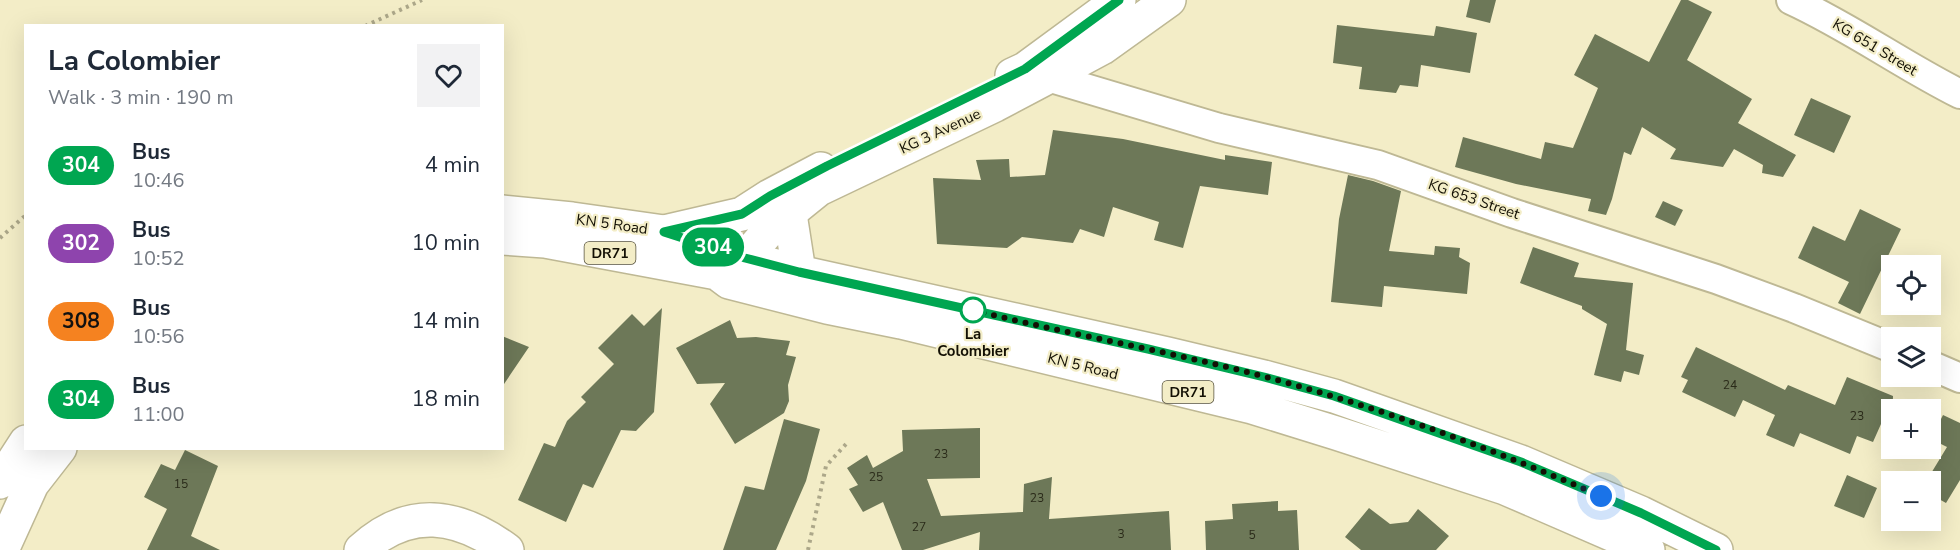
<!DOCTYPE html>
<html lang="en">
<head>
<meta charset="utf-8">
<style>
	:root { --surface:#fff; --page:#f2f2f3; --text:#1f2937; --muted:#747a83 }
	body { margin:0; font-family:"Nunito Sans",sans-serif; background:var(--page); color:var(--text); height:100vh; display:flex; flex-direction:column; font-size:22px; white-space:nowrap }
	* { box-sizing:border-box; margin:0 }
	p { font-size:20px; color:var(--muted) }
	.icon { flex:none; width:33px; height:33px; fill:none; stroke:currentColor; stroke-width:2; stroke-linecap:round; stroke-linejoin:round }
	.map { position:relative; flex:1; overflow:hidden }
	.details { position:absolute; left:24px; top:24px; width:480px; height:426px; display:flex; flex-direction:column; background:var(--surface); border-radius:0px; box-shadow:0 6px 24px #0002 }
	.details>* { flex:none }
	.badge { padding:0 12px; border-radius:20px; font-size:21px; line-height:39px }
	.controls { position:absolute; left:1881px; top:255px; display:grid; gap:12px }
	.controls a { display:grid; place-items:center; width:60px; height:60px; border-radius:0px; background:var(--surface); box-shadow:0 6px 24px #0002; font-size:30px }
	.you { position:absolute; width:30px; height:30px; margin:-15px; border:4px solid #fff; border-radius:50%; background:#1a73e8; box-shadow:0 0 0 9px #1a73e833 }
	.map>.badge { position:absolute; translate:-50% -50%; box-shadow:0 0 0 3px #fff }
	.round { display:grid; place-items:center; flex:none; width:63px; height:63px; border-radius:0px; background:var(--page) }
	.headline { display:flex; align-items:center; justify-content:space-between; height:102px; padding:0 24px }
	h1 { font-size:28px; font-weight:700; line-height:45px }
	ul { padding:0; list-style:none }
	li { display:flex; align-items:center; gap:18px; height:78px; padding:0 24px }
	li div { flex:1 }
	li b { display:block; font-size:22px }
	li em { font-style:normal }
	li .badge { min-width:66px; font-weight:700; text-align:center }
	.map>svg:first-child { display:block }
	.building { fill:#6d7858 }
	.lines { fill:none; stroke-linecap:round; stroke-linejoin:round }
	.minor-casing { stroke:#beb894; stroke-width:32 }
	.secondary-casing { stroke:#beb894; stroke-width:36 }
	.primary-casing { stroke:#beb894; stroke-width:36 }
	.path { stroke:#aca789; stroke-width:4; stroke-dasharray:3 4.5; stroke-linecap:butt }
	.minor { stroke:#fff; stroke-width:28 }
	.secondary { stroke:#fff; stroke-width:33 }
	.primary { stroke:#fff; stroke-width:33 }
	.line-casing { stroke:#fff; stroke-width:14 }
	.line { stroke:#00a651; stroke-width:9 }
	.walk { stroke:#131004; stroke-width:6; stroke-dasharray:0 10.8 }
	.stop-dot { fill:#fff; stroke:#00a651; stroke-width:3 }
	.labels { text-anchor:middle; stroke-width:4.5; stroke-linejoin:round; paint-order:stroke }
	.number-label { font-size:12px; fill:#2a2a19 }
	.shield { fill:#f3edc7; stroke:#56523e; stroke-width:1.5 }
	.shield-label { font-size:14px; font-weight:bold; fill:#131004 }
	.street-label { font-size:15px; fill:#131004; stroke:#f3edc7 }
	.stop-label { font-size:15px; font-weight:bold; fill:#131004; stroke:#f3edc7 }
</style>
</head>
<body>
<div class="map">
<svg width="1960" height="550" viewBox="0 0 1960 550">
	<rect width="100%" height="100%" fill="#f3edc7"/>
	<path class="building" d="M 1470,0 L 1496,0 L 1490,23 L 1466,17 Z
		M 1681,0 L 1688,0 L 1712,12 L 1687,60 L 1752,99 L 1738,123 L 1796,155 L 1783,177 L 1762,173 L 1763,165 L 1734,149 L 1723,167 L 1670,159 L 1676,149 L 1642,127 L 1631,155 L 1624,152 L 1612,199 L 1606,215 L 1588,211 L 1591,199 L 1516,184 L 1455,167 L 1463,137 L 1541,159 L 1545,142 L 1573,148 L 1598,88 L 1574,75 L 1595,34 L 1649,62 Z
		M 1337,25 L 1434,36 L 1436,26 L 1477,33 L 1470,73 L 1421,65 L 1418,87 L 1400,85 L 1396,93 L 1359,89 L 1362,67 L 1333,63 Z
		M 1811,98 L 1851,116 L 1834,153 L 1794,135 Z
		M 1053,130 L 1123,139 L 1225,160 L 1225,155 L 1272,162 L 1268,195 L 1200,186 L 1183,248 L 1154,240 L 1159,222 L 1113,207 L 1104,237 L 1080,229 L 1073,243 L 1022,237 L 1007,248 L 937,244 L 933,178 L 981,180 L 976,160 L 1009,159 L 1010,177 L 1045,175 Z
		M 1348,175 L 1373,181 L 1401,191 L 1389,251 L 1434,255 L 1435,246 L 1460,248 L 1459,257 L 1470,263 L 1467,294 L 1384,286 L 1382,307 L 1331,302 L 1339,219 Z
		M 1663,201 L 1683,210 L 1675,226 L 1655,217 Z
		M 1860,209 L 1901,229 L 1860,314 L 1838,303 L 1849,282 L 1798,258 L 1813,226 L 1845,241 Z
		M 1533,247 L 1579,263 L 1574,277 L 1633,283 L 1626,350 L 1644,355 L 1639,375 L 1624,371 L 1621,382 L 1594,375 L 1607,324 L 1582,309 L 1582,306 L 1520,283 Z
		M 662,308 L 654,412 L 636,431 L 621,430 L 593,488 L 583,484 L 566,522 L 518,500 L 544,443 L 555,447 L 567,421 L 586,402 L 581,397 L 614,364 L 598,348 L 632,314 L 644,326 Z
		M 730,320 L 737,338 L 756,337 L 790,341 L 786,355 L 796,357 L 788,385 L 789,401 L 784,413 L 735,444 L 710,404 L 725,383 L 697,384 L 676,348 Z
		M 502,336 L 529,347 L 502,387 Z
		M 1696,347 L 1785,390 L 1788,385 L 1835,405 L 1847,377 L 1893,396 L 1892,430 L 1881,424 L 1873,442 L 1857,436 L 1850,454 L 1800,433 L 1794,447 L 1766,435 L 1775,415 L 1743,400 L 1735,417 L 1682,392 L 1688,380 L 1681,377 Z
		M 1943,415 L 1960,423 L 1960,480 L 1946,503 L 1930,494 L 1930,475 L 1947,447 L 1931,439 Z
		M 784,419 L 820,429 L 806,481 L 776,550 L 723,550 L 745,486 L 764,490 Z
		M 980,428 L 980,478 L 927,479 L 941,516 L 1023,512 L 1024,484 L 1052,477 L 1049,519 L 1169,511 L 1171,550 L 979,550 L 980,532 L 923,550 L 902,550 L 883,502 L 863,512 L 849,489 L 858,485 L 847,468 L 867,455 L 873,468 L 903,451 L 902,430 Z
		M 185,450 L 218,466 L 191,536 L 220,550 L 147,550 L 167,509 L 144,497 L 161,464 L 175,470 Z
		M 1847,475 L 1877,488 L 1864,518 L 1834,506 Z
		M 1278,501 L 1278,511 L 1297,510 L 1299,550 L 1206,550 L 1205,521 L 1233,519 L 1232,504 Z
		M 1369,508 L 1390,524 L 1408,522 L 1418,509 L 1449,536 L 1436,550 L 1361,550 L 1345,537 Z"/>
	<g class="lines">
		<g class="minor-casing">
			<path id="minor" d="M 1791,0 C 1850,27 1902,65 1960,94
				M 1048,77 L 1219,128 L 1378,165 L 1512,213 L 1716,279 L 1794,308 L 1892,348
				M 1930,365 L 1960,378"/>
		</g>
		<g class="secondary-casing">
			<path id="secondary" d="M 1012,75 L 1025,69 L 1119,0
				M 664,232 L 742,214 L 770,196 L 821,169
				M 731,279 L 745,258 L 772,227 L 819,189 L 995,105 L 1048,77 L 1102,48 L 1169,0
				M 361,550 C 409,506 458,514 507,550"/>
		</g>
		<g class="primary-casing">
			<path id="primary" d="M 502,212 L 572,219 L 664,232 L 745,258 L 799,272 L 1168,354 L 1264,377 L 1334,396 L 1521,462 L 1641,513 L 1716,550
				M 790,214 L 799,272
				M 502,238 L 545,241 L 717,273 L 729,282 L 827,307 L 901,322 L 1252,407 L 1336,433 L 1505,488 L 1648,550
				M 0,482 L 26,442
				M 2,550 L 32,484 L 60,448"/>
		</g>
		<path class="path" d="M 365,26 L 422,0
			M 0,238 L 26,215
			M 808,550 L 826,466 L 847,443"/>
		<use href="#minor" class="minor"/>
		<use href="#secondary" class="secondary"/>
		<use href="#primary" class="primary"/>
	</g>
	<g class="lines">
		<g class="line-casing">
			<path id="line" d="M 1119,0 L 1025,69 L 827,166 L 770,196 L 742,214 L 664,232 L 745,258 L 799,272 L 1148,349 L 1264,377 L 1334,396 L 1521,462 L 1641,513 L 1716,550"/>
		</g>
		<use href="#line" class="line"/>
		<path class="walk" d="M 973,310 C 1070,335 1169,351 1266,377 C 1380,408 1493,449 1601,496"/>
	</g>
	<circle class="stop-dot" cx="973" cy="310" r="12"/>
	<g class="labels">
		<g class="number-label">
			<text x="1730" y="389">24</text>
			<text x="1857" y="420">23</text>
			<text x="941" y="458">23</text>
			<text x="876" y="481">25</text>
			<text x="181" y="488">15</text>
			<text x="1037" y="502">23</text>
			<text x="919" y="531">27</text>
			<text x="1121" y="538">3</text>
			<text x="1252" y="539">5</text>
		</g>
		<g class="shield">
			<rect x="584.5" y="242" width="51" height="22" rx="4.5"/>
			<rect x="1162.5" y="381" width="51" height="22" rx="4.5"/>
		</g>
		<g class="shield-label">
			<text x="610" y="258">DR71</text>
			<text x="1188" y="397">DR71</text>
		</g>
		<g class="street-label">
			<text transform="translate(1875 47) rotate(31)" y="5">KG 651 Street</text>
			<text transform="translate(940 131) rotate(-25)" y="5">KG 3 Avenue</text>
			<text transform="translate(1474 199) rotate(19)" y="5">KG 653 Street</text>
			<text transform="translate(612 224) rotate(8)" y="5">KN 5 Road</text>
			<text transform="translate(1083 366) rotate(14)" y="5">KN 5 Road</text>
		</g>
		<g class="stop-label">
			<text x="973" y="339">La<tspan x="973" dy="17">Colombier</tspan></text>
		</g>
	</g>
</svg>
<div class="controls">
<a><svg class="icon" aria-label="locate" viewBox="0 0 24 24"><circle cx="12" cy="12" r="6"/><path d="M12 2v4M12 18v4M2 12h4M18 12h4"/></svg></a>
<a><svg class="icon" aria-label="layers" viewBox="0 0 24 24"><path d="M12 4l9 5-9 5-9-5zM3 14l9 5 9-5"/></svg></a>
<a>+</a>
<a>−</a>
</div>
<div class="you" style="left:1601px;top:496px"></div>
<b class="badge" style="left:713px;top:247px;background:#00a651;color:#fff">304</b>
<section class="details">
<div class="headline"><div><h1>La Colombier</h1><p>Walk · 3 min · 190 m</p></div><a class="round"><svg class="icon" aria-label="heart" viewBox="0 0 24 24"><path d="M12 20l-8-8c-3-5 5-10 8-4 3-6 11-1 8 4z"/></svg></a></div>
<ul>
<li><span class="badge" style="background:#00a651;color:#fff">304</span><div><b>Bus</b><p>10:46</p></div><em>4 min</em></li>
<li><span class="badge" style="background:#8e44ad;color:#fff">302</span><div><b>Bus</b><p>10:52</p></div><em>10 min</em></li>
<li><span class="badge" style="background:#f58220;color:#111">308</span><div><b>Bus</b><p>10:56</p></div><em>14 min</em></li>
<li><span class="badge" style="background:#00a651;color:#fff">304</span><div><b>Bus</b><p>11:00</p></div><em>18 min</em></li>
</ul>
</section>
</div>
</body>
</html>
